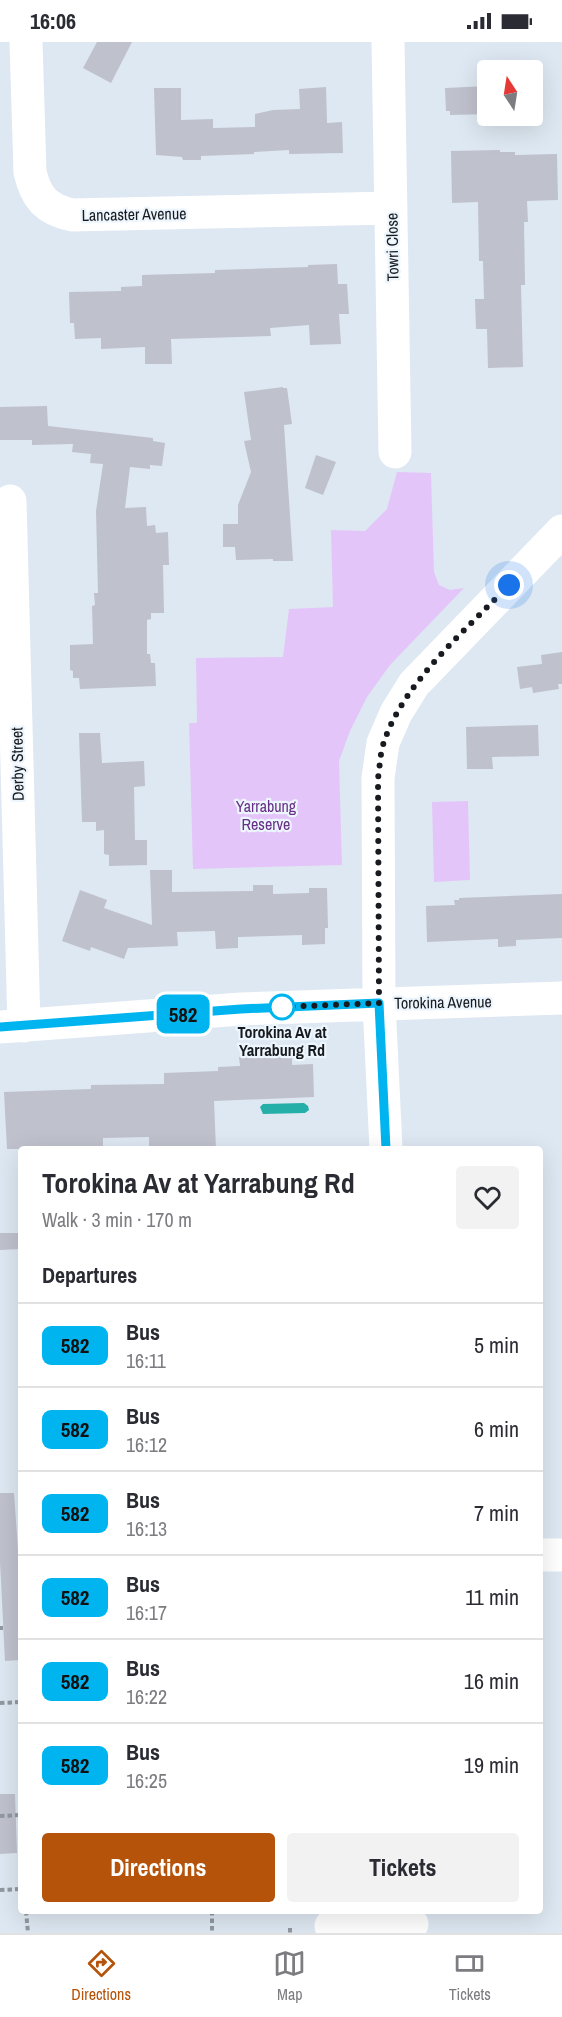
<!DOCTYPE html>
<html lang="en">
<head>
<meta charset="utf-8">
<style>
	:root { --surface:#fff; --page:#f2f2f3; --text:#2b2b33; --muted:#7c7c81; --line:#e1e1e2; --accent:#b45309 }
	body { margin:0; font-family:"Archivo Narrow",sans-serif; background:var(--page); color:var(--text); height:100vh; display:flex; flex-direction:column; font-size:22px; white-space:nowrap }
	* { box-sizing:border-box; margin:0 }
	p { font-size:20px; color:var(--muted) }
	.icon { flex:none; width:33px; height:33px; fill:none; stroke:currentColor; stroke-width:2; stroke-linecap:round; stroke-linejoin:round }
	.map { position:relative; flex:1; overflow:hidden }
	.drawer { position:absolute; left:18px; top:1104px; width:525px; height:768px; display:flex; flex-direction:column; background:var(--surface); border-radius:6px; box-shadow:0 6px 24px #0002 }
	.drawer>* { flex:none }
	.badge { padding:0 12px; border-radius:9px; font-size:21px; line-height:39px }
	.needle { width:39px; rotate:348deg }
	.buttons { position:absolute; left:477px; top:18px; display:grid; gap:12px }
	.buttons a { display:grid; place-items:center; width:66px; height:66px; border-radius:6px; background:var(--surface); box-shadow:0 6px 24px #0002; font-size:30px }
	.you { position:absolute; width:30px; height:30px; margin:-15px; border:4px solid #fff; border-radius:50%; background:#1a73e8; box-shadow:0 0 0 9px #1a73e833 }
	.map>.badge { position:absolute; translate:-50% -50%; box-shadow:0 0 0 3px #fff }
	h2 { padding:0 24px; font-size:22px; line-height:54px }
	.round { display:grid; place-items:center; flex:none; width:63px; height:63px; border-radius:6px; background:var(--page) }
	.summary { display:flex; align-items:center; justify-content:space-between; height:102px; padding:0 24px }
	h1 { font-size:28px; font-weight:800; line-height:45px }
	.primary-button { display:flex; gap:12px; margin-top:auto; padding:12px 24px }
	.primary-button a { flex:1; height:69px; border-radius:6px; background:var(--accent); color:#fff; font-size:24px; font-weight:800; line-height:69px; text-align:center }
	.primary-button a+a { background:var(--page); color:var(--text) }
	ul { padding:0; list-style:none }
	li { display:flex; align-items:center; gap:18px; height:84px; padding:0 24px; border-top:2px solid var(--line) }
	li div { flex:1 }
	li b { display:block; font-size:22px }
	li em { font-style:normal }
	li .badge { min-width:66px; font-weight:700; text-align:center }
	.status { display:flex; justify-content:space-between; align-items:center; height:42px; padding:0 30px; background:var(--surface); direction:ltr }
	.status svg { height:16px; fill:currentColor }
	.tab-bar { display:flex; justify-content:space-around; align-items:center; height:84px; border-top:2px solid var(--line); background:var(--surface); font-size:16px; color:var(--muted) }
	.tab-bar a { display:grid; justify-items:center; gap:3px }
	.tab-bar .current { color:var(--accent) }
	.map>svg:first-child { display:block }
	.green { fill:#e4c5f9 }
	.water { fill:#24afa8 }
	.building { fill:#bfc1cd }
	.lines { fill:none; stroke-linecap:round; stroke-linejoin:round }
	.path { stroke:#9198a0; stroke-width:4; stroke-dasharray:4.5 3; stroke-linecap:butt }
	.minor { stroke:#fff; stroke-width:33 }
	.line-casing { stroke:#fff; stroke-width:14 }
	.line { stroke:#00b5ef; stroke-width:9 }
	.walk { stroke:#171a1e; stroke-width:6; stroke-dasharray:0 10.8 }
	.stop-dot { fill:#fff; stroke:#00b5ef; stroke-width:3 }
	.labels { text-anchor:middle; stroke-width:4.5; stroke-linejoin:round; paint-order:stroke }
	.street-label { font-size:16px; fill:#171a1e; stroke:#edf5fd }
	.park-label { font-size:16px; fill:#663085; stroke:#edf5fd }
	.stop-label { font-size:16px; font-weight:bold; fill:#171a1e; stroke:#edf5fd }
</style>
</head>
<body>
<div class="status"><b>16:06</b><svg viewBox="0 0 49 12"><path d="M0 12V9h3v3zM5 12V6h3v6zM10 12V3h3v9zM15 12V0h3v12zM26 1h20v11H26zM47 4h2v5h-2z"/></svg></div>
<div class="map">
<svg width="562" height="1891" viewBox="0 0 562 1891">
	<rect width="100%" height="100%" fill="#dee8f2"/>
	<path class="green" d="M 397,430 L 431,431 L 434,530 L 439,543 L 450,548 L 464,546 L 390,623 L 367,655 L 350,689 L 339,719 L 342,823 L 193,827 L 189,681 L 197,681 L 196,616 L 283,615 L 289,567 L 333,565 L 331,488 L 365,489 L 387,467 Z
		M 468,759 L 470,838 L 434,840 L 432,760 Z"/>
	<path class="water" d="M 304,1061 L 308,1064 L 309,1068 L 305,1071 L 263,1072 L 260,1065 L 263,1062 Z"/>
	<path class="building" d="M 97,0 L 132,0 L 111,41 L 83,26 Z
		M 488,44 L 488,72 L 450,73 L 450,69 L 446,69 L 445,46 Z
		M 326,45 L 327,81 L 342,80 L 343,111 L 289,112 L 289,108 L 254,110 L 254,112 L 201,114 L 201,118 L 183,118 L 182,115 L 156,113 L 154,46 L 181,46 L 181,78 L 213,77 L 213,86 L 255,85 L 255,72 L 273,68 L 300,67 L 299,47 Z
		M 500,108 L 500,110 L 515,110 L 515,113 L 557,112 L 558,158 L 527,159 L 528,180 L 524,180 L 525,243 L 521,243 L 523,325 L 488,326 L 487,287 L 476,287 L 475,257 L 484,257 L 483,219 L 479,219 L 478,160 L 452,161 L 451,109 Z
		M 337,222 L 338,242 L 347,242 L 349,272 L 339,272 L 341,302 L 310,303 L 309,283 L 270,286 L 271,294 L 171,297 L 172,322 L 145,322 L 145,305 L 101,307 L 101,296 L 75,297 L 74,281 L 70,281 L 69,250 L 121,249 L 121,245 L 142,244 L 142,233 L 215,231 L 215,228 L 308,225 L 308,223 Z
		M 283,345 L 283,346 L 287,346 L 292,382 L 284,383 L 293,519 L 273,519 L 273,517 L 236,518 L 235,505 L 223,505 L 223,482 L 238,482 L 238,463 L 251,430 L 244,399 L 251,398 L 244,350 Z
		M 47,364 L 48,384 L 153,396 L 153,399 L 165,401 L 162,424 L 150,423 L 150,427 L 130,425 L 125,466 L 146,465 L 147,484 L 155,483 L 156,491 L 168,490 L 169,523 L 163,523 L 164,571 L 151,571 L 151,577 L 147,578 L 147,612 L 150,612 L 151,621 L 155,621 L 156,644 L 80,647 L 79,636 L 73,636 L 73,629 L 70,628 L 70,603 L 93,602 L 92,564 L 95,563 L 94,551 L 98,551 L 96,469 L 103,422 L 90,421 L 91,412 L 72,410 L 73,402 L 32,403 L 32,398 L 0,398 L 0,365 Z
		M 316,413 L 336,420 L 323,453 L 305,446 Z
		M 562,610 L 562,642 L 558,642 L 559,647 L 533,651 L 532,645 L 520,647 L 517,625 L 542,622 L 541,613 Z
		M 538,683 L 539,714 L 492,715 L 493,727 L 467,727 L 466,685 Z
		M 79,691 L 100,691 L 102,721 L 144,719 L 145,744 L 134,745 L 135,798 L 147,798 L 147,823 L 109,824 L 109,813 L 104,812 L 104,788 L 96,789 L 96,780 L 82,780 Z
		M 150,828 L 172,828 L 172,850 L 253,849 L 253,843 L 273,843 L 273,852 L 309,851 L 309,846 L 327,846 L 328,886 L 325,886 L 325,902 L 302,903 L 302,893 L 238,895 L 238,906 L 216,907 L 215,889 L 177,890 L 178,904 L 128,906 L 124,917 L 91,905 L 90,909 L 62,899 L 80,848 L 107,858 L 104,866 L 152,883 Z
		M 562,852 L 562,896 L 516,898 L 516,904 L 498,905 L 498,897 L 427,900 L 426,864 L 455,863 L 454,858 L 459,858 L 459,856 Z
		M 292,1013 L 292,1023 L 313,1022 L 314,1055 L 214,1059 L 216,1107 L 149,1107 L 149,1095 L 103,1096 L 103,1107 L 7,1107 L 4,1050 L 91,1047 L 91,1043 L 164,1042 L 164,1031 L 218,1029 L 218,1025 L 240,1024 L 239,1015 Z
		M 0,1191 L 21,1191 L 21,1207 L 0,1208 Z
		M 0,1451 L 14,1451 L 21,1550 L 21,1618 L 5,1619 L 0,1520 Z
		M 0,1752 L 15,1752 L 17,1811 L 0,1812 Z"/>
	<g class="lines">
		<path class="path" d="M 0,1586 L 3,1586
			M 0,1661 L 21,1660
			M 0,1774 L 21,1773
			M 0,1848 L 21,1847
			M 26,1869 L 28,1891
			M 212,1869 L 212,1891
			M 290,1886 L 290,1891"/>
		<path class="minor" d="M 26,0 L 30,130 C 36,156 46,167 72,173 L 391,166
			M 388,0 L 395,410
			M 10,459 L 24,984
			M 0,985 L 241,967 L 562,956
			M 386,1107 L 379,961 L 378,736 L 383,701 L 396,671 L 414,642 L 562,489
			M 540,1513 L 562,1513
			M 331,1884 L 412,1882"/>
	</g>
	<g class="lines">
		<g class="line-casing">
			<path id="line" d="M 0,985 L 241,967 L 379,961 L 386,1107"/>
		</g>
		<use href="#line" class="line"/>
		<path class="walk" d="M 282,965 L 379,961 L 378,736 C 380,724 380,711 384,700 C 403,641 467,587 509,543"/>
	</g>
	<circle class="stop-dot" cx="282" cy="965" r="12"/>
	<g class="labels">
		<g class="street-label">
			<text transform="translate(134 172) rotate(-1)" y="6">Lancaster Avenue</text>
			<text transform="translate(392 205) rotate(-91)" y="6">Towri Close</text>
			<text transform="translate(17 722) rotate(-91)" y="6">Derby Street</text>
			<text transform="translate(443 960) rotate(-1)" y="6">Torokina Avenue</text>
		</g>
		<g class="park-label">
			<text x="266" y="770">Yarrabung<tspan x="266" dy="18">Reserve</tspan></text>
		</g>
		<g class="stop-label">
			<text x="282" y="996">Torokina Av at<tspan x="282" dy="18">Yarrabung Rd</tspan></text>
		</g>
	</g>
</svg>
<div class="buttons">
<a><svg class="needle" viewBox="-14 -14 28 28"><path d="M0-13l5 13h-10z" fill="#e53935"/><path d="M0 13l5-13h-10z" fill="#7c7c81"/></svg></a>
</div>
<div class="you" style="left:509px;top:543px"></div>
<b class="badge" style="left:183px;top:972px;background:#00b5ef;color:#111">582</b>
<section class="drawer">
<div class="summary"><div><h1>Torokina Av at Yarrabung Rd</h1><p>Walk · 3 min · 170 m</p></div><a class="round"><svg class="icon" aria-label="heart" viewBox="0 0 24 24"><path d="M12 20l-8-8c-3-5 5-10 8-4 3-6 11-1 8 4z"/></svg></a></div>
<h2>Departures</h2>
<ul>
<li><span class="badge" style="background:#00b5ef;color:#111">582</span><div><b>Bus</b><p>16:11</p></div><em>5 min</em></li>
<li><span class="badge" style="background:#00b5ef;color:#111">582</span><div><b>Bus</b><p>16:12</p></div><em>6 min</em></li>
<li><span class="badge" style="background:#00b5ef;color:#111">582</span><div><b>Bus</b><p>16:13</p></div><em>7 min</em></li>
<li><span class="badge" style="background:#00b5ef;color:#111">582</span><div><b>Bus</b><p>16:17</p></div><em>11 min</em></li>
<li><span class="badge" style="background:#00b5ef;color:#111">582</span><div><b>Bus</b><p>16:22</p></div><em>16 min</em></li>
<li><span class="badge" style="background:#00b5ef;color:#111">582</span><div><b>Bus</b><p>16:25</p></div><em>19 min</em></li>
</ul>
<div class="primary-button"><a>Directions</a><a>Tickets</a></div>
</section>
</div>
<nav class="tab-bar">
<a class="current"><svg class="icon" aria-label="directions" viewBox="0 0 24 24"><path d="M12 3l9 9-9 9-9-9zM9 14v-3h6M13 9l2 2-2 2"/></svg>Directions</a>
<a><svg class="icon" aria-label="map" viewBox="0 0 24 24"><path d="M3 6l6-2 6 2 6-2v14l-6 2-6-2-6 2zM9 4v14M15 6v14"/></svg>Map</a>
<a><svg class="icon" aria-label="tickets" viewBox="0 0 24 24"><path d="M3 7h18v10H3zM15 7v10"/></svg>Tickets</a>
</nav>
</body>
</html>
